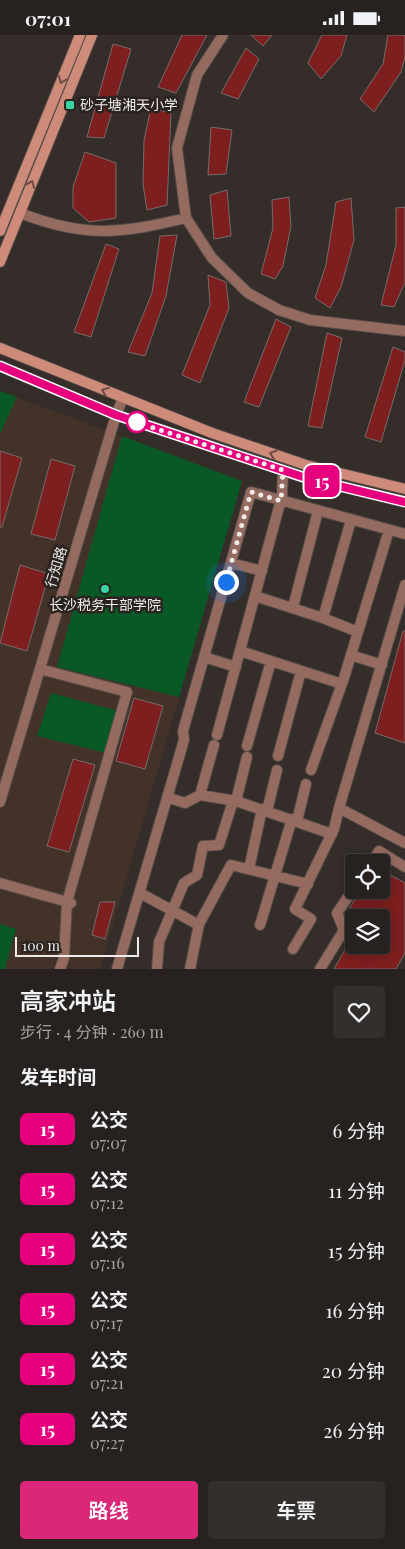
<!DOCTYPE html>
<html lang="zh">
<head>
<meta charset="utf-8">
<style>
	:root { --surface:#27221f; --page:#332f2c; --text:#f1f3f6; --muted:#a4a4a4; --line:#433f3d; --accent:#db2777 }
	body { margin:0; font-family:"Playfair Display","Noto Sans SC",serif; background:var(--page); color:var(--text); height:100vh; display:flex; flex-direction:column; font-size:19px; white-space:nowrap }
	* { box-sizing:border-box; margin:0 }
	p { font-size:16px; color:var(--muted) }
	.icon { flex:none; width:28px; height:28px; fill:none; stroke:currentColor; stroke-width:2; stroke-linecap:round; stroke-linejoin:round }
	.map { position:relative; height:934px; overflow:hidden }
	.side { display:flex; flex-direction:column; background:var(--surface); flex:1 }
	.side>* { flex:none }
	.badge { padding:0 10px; border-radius:8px; font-size:18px; line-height:32px }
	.buttons { position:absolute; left:345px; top:819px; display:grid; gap:10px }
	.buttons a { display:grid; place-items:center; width:45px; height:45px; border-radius:5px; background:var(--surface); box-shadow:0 2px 12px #0003,0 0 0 1px var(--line); font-size:25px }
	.scale { position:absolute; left:15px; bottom:12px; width:124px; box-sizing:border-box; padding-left:5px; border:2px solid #efebe8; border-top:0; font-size:14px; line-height:18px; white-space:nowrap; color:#efebe8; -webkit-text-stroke:4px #2a231f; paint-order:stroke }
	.you { position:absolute; width:25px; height:25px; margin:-12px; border:4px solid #fff; border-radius:50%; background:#1a73e8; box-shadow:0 0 0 8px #1a73e833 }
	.map>.badge { position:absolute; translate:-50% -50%; box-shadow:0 0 0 2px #fff }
	h2 { padding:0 20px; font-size:19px; line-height:45px }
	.round { display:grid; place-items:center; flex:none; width:52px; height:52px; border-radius:5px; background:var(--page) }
	.headline { display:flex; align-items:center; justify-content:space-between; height:85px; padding:0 20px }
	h1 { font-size:24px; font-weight:600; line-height:38px }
	.action { display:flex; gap:10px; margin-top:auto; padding:10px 20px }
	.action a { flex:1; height:58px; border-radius:5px; background:var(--accent); color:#fff; font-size:20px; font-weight:600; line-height:58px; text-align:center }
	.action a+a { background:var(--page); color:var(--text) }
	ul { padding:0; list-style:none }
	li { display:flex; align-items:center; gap:15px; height:60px; padding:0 20px }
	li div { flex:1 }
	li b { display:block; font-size:19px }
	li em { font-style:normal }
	li .badge { min-width:55px; font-weight:700; text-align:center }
	.status { display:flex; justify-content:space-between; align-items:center; height:35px; padding:0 25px; background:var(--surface); direction:ltr }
	.status svg { height:14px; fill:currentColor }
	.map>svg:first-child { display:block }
	.education { fill:#433228 }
	.green { fill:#085925 }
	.building { fill:#7d1e1f; stroke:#766c6b }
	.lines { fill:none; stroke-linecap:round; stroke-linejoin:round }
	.minor-casing { stroke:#524b48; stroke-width:12 }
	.secondary-casing { stroke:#524b48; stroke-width:12 }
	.minor { stroke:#956a5f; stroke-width:10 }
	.secondary { stroke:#cf8b79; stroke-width:10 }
	.oneway { stroke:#6c4d43 }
	.line-casing { stroke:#fff; stroke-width:11 }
	.line { stroke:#e6007e; stroke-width:8 }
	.walk { stroke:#efebe8; stroke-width:5; stroke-dasharray:0 9 }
	.poi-dot { fill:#39d4a5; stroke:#2a231f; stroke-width:2 }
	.stop-dot { fill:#fff; stroke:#e6007e; stroke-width:2.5 }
	.labels { text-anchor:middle; stroke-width:5; stroke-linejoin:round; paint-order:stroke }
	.poi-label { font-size:14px; fill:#efebe8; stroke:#2a231f; text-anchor:start }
	.street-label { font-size:14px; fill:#efebe8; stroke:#2a231f }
</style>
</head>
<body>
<div class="status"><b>07:01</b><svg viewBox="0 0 49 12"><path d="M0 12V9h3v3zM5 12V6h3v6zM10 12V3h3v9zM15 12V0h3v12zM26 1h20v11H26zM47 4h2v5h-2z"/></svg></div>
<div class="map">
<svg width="405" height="934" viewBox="0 0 405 934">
	<rect width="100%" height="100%" fill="#342d29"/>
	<path class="education" d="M 0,356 L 242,446 L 100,934 L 0,934 Z"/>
	<path class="green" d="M 0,356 L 17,362 L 0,399 Z
		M 122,401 L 242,446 L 179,662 L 57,632 Z
		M 51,658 L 126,678 L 115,720 L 37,701 Z
		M 0,889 L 16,894 L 5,934 L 0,934 Z"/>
	<path class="building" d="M 182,0 L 207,0 L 176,58 L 158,52 Z
		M 251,0 L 272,0 L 263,11 Z
		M 322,0 L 347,0 L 341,21 L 321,44 L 308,28 Z
		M 388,0 L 405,0 L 405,22 L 401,37 L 374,77 L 360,64 L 383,29 Z
		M 113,9 L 131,14 L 104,103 L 87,102 Z
		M 246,13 L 259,24 L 238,64 L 221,58 Z
		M 151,73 L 171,78 L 167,170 L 147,175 L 143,149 L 144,105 Z
		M 211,92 L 232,95 L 226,139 L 208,140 Z
		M 85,117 L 116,128 L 116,183 L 89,187 L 73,173 L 73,152 Z
		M 227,155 L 231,201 L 214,204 L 210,160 Z
		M 289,162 L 291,191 L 283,231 L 275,244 L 261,239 L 273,193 L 272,165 Z
		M 351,163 L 354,205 L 341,252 L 330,273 L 315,263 L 326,230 L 336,167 Z
		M 405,172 L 405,247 L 394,272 L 381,270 L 396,210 L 396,173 Z
		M 177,200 L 166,261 L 145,321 L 128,317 L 152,258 L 160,201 Z
		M 106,209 L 119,214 L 91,302 L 74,297 Z
		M 208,240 L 226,247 L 229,273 L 200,348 L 182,340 L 210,270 Z
		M 276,284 L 291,292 L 259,372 L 244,367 Z
		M 327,298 L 342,303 L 322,393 L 308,391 Z
		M 393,312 L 405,317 L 405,325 L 381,407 L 365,402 Z
		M 0,416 L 22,423 L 2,492 L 0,492 Z
		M 51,424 L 75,431 L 55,505 L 31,499 Z
		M 20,530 L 49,539 L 27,616 L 0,608 Z
		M 403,596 L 405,596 L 405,708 L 375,698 Z
		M 134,663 L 163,671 L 145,734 L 116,726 Z
		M 73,724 L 95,730 L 69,817 L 47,811 Z
		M 381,835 L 405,848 L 405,918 L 396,934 L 334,934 L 354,899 L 354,910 L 381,910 L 381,882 L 354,882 L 354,896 L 351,896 L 347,878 L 360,855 L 381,855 Z
		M 100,867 L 115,867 L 105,904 L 92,900 Z"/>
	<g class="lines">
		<g class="minor-casing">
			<path id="minor" d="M 223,0 L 197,40 L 177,113 L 186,183 L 212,223 L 248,258 L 279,275 L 310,285 L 405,296
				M 20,178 C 85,203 119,199 186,183
				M 351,485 L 323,583 L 358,597
				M 231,528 L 262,536
				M 255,561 L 323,583
				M 293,572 L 318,476
				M 240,616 L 342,649
				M 351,620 L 382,630
				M 204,622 L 236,632
				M 40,634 L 127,657 L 67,867 L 64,923 L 60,934
				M 217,700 L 282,461 L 283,435
				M 247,711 L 271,626
				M 278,721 L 301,636
				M 311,735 L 344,643 L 389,495
				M 200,760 L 214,710
				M 169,763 L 185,768 L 200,760 L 236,766 L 332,799
				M 236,766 L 247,722
				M 0,767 L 116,380 L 123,363
				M 339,773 L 405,550
				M 267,776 L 277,735
				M 297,786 L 306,749
				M 371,828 L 379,816 L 405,832
				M 249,834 L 262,774
				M 0,848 L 71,868
				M 140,858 L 199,890
				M 260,890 L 292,784
				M 293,914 L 311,884 L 295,874 L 334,794 L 339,773 L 405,808
				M 117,934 L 184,705 L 183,696 L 251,457 L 405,499
				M 157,934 L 159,907 L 184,848 L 197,840 L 203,811 L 219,810 L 233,766
				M 190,934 L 199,889 L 231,830 L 308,849
				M 320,934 L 344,895 L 337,878 L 354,853"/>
		</g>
		<g class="secondary-casing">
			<path id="secondary" d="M 0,196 L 80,0
				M 0,227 L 92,0
				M 0,313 L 212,398 L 306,430 L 405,454
				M 0,331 L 116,380 L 306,443 L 405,467"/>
		</g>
		<use href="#minor" class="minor"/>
		<use href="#secondary" class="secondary"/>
	</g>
	<defs><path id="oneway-chevron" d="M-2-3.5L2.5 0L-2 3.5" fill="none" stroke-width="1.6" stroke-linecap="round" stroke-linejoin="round" transform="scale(1.25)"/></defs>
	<g class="oneway">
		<use href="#oneway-chevron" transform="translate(62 45) rotate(112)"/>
		<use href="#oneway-chevron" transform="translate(31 149) rotate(-68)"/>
		<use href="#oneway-chevron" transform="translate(105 356) rotate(-158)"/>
		<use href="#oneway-chevron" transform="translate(273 419) rotate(-161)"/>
	</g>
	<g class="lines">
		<g class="line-casing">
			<path id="line" d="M 0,331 L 116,380 L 306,443 L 405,467"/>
		</g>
		<use href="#line" class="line"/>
		<path class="walk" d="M 137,387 L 132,386 L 283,435 L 281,466 L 251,457 L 226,547"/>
	</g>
	<g class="poi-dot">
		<rect x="65" y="65" width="10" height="10" rx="2.5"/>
		<circle cx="105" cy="554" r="5"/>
	</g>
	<circle class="stop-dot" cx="137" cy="387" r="10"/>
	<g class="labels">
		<g class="poi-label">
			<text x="80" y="75">砂子塘湘天小学</text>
			<text x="105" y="575" text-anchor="middle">长沙税务干部学院</text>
		</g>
		<g class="street-label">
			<text transform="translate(56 532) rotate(-73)" y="5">行知路</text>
		</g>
	</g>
</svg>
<div class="buttons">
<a><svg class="icon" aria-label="locate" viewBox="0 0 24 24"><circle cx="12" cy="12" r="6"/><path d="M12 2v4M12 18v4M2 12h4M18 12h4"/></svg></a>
<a><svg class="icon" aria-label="layers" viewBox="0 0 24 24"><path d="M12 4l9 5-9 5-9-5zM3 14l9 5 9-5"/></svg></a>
</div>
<div class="scale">100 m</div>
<div class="you" style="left:226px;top:547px"></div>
<b class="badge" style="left:322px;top:446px;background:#e6007e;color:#fff">15</b>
</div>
<section class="side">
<div class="headline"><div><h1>高家冲站</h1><p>步行 · 4 分钟 · 260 m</p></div><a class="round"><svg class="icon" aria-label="heart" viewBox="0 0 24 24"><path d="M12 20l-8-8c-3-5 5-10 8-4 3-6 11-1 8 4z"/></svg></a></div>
<h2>发车时间</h2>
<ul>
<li><span class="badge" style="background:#e6007e;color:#fff">15</span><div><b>公交</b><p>07:07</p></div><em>6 分钟</em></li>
<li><span class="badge" style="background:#e6007e;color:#fff">15</span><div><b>公交</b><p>07:12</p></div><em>11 分钟</em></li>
<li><span class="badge" style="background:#e6007e;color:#fff">15</span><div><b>公交</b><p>07:16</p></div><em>15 分钟</em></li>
<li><span class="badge" style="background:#e6007e;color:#fff">15</span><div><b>公交</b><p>07:17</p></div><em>16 分钟</em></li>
<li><span class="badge" style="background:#e6007e;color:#fff">15</span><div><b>公交</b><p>07:21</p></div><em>20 分钟</em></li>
<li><span class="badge" style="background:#e6007e;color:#fff">15</span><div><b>公交</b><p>07:27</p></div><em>26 分钟</em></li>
</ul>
<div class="action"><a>路线</a><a>车票</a></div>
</section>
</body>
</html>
